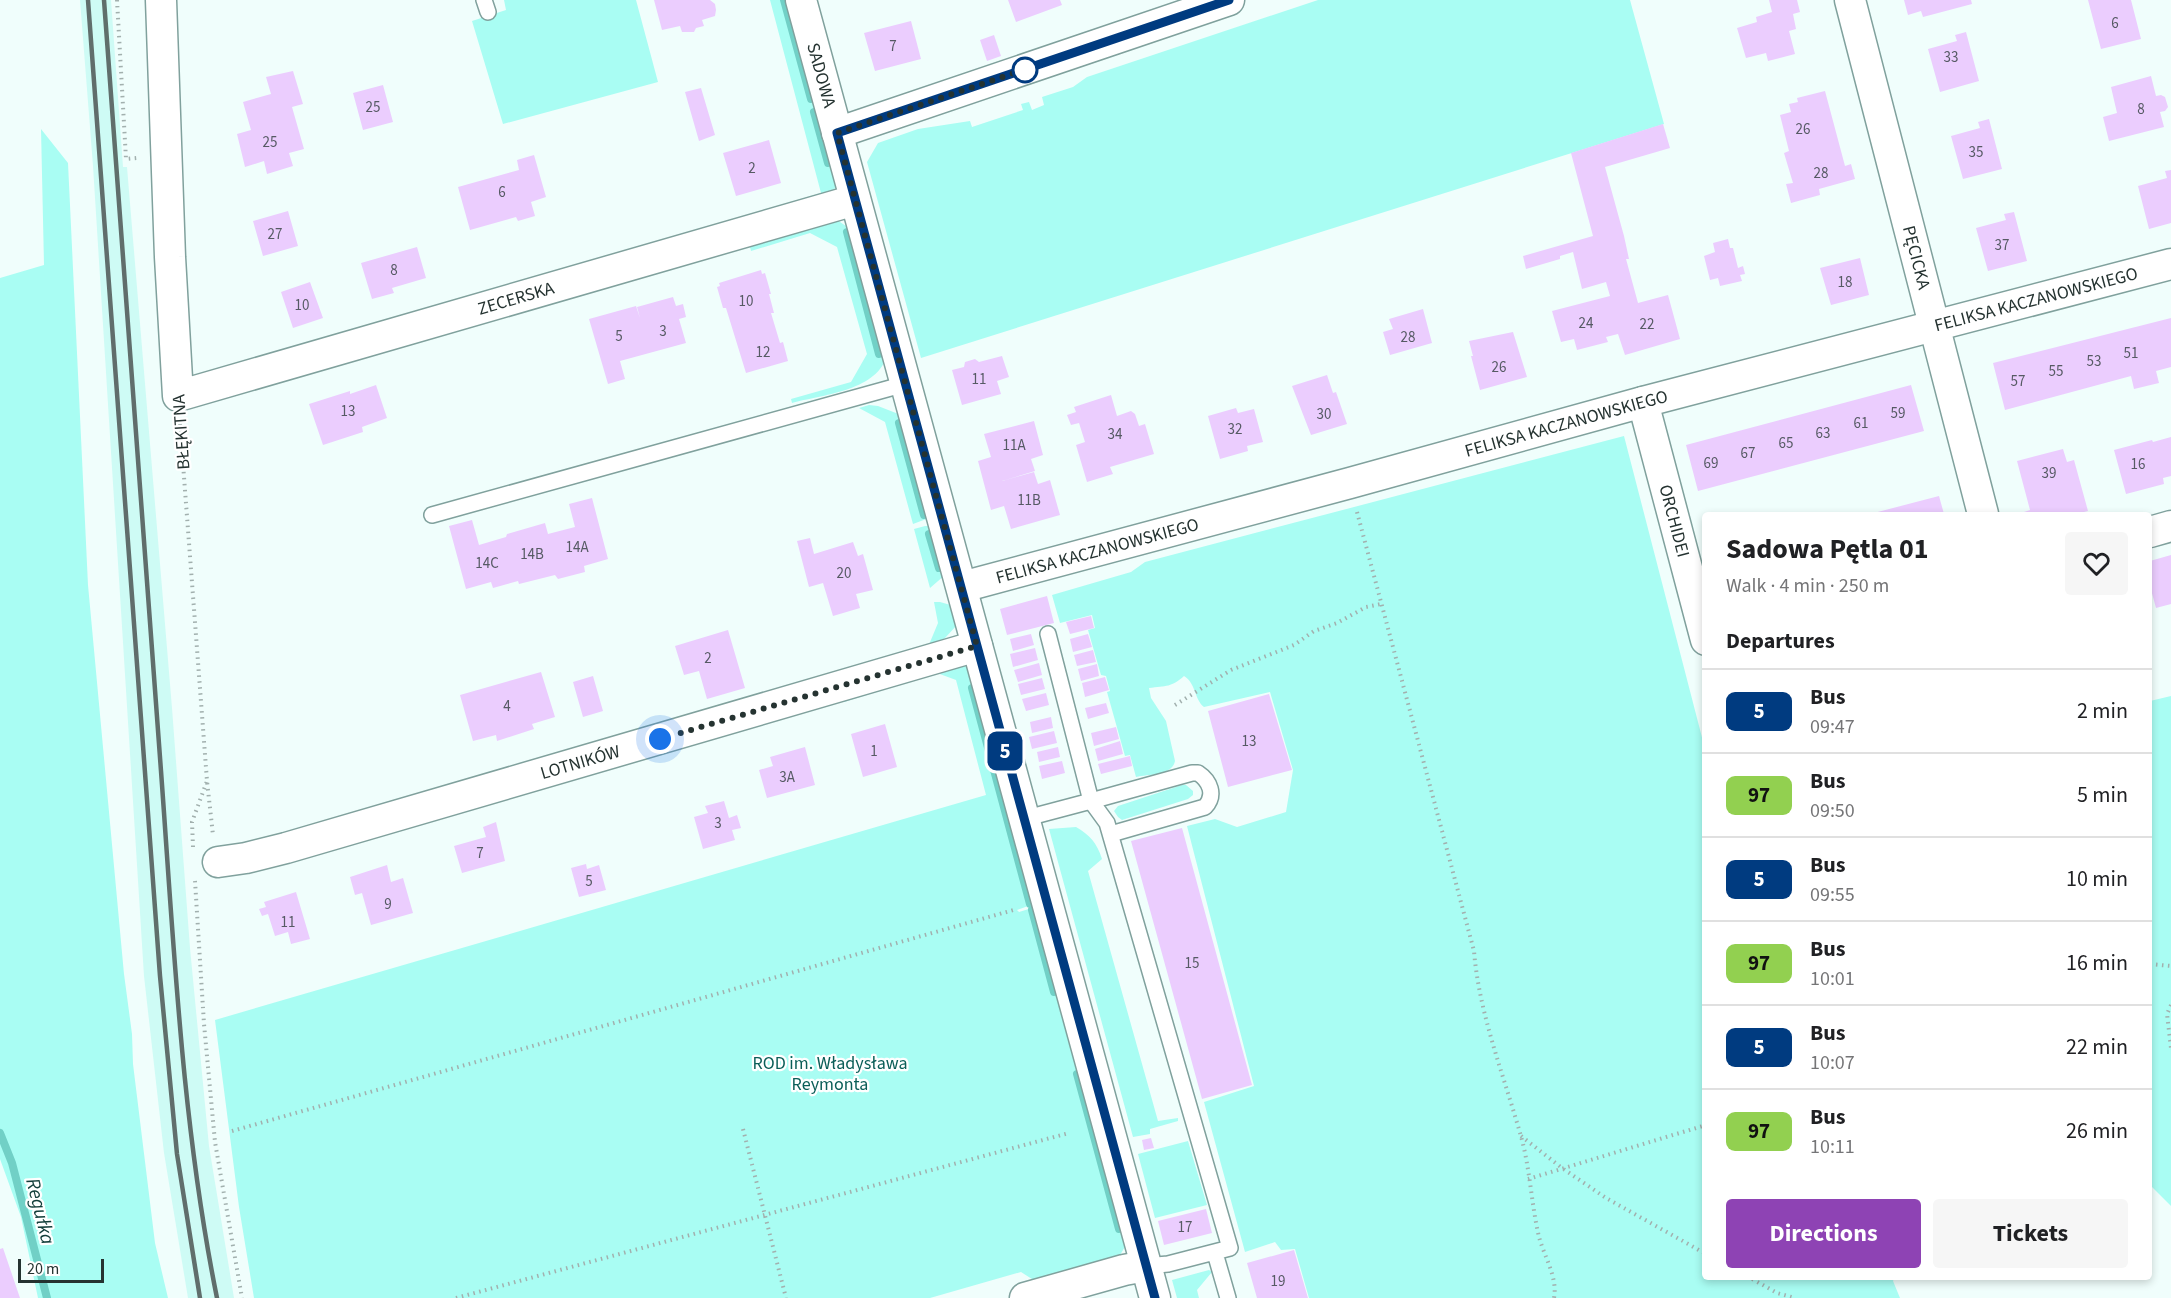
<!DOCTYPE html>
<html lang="en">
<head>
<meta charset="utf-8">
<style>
	:root { --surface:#fff; --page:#f6f6f6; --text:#202124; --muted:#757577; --line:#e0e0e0; --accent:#8e43b4 }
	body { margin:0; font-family:"Source Sans 3",sans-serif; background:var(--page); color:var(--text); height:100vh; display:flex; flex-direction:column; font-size:22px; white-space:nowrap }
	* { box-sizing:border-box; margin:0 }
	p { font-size:20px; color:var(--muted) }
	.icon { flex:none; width:33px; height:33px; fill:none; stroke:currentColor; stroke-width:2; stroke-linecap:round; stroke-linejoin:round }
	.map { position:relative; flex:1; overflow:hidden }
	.sheet { position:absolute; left:1702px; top:512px; width:450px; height:768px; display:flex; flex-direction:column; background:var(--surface); border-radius:6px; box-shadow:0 3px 9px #0003 }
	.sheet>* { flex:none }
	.badge { padding:0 12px; border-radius:9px; font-size:21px; line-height:39px }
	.scale { position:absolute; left:18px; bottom:15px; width:86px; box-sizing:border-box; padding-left:6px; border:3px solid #253331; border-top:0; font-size:16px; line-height:21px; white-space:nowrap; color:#253331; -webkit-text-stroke:4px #fff; paint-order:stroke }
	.you { position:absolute; width:30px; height:30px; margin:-15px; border:4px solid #fff; border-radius:50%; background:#1a73e8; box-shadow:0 0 0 9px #1a73e833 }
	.map>.badge { position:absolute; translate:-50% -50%; box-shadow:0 0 0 3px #fff }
	h2 { padding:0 24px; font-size:22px; line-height:54px }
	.round { display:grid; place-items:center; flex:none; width:63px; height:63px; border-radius:6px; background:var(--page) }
	.summary { display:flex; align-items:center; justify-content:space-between; height:102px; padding:0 24px }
	h1 { font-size:28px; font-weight:700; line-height:45px }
	.cta { display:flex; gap:12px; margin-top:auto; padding:12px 24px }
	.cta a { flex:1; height:69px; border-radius:6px; background:var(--accent); color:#fff; font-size:24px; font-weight:700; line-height:69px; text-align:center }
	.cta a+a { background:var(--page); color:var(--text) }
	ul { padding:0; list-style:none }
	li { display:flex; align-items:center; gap:18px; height:84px; padding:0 24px; border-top:2px solid var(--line) }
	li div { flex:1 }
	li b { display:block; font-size:22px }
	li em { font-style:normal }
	li .badge { min-width:66px; font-weight:700; text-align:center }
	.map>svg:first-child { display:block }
	.built { fill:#cefbf5 }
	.green { fill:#a9fdf3 }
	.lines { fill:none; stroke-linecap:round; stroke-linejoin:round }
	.stream { stroke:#71d0c6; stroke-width:8 }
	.building { fill:#ebcdfe }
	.lane-casing { stroke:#80a19d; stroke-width:18 }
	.street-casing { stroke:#80a19d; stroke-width:33 }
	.path { stroke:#a2b0ae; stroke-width:4; stroke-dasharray:1.5 4.5; stroke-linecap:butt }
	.lane { stroke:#fff; stroke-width:15 }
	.street { stroke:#fff; stroke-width:30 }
	.rail { stroke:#606e6c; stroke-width:4.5 }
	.line-casing { stroke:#fff; stroke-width:14 }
	.line { stroke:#003b80; stroke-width:9 }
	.walk { stroke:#253331; stroke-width:6; stroke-dasharray:0 10.8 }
	.stop-dot { fill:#fff; stroke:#003b80; stroke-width:3 }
	.labels { text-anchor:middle; stroke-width:4.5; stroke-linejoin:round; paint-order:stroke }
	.number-label { font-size:15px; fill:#565a64 }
	.street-label { font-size:18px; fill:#253331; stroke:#fff }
	.park-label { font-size:18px; fill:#0b5e58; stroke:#fff }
	.water-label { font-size:20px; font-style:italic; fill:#123e3a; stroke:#fff }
</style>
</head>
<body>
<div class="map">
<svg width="2171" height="1298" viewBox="0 0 2171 1298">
	<rect width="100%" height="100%" fill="#f0fefc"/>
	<path class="built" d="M 80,0 L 111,0 L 123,167 L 127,167 L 172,708 L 190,948 L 209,1146 L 234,1298 L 188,1298 L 164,1153 L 144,976 L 93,166 Z"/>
	<path class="green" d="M 504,0 L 636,0 L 658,82 L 503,124 L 472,21 L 506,10 Z
		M 770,0 L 788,0 L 838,181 L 832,194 L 746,222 L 744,216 L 821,193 Z
		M 1318,0 L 1630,0 L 1664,124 L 921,358 L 867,162 L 878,143 L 918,129 L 970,121 L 972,127 L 1023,110 L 1021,104 L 1029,102 L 1032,110 L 1044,105 L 1042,97 L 1073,87 L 1087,77 Z
		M 41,129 L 68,163 L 88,585 L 124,974 L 132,1034 L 133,1064 L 155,1243 L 168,1298 L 38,1298 L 21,1217 L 0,1159 L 0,278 L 44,265 Z
		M 837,220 L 849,228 L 886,358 C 875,391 821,395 792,403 L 791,399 L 851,382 L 867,354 L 837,247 L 810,233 L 751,251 L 749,243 Z
		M 869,405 L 878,406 L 901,415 L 929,518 L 913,524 L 885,422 L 859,408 Z
		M 1624,436 L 1705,749 L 1706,1276 L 1895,1277 L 1893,1281 L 1900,1298 L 1309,1298 L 1295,1249 L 1281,1250 L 1275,1242 L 1245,1252 L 1204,1102 L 1254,1086 L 1187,826 L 1215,819 L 1237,827 L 1286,812 L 1293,770 L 1270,692 L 1204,707 C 1194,699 1196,683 1184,676 C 1172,687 1166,686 1149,688 L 1151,698 L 1166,721 L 1175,761 C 1172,776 1149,774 1136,777 L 1130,755 L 1125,756 L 1107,692 L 1110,691 L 1106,676 L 1101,675 L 1088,630 L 1095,628 L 1092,615 L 1060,623 L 1052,595 L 1131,572 L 1145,562 Z
		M 925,526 L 931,526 L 945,575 L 930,588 L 914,529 Z
		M 934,602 L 940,602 L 954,606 L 957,625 L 945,638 L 928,647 L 938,623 Z
		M 951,666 L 965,666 L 972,672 L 1033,902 L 1031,905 L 1017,910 L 1019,912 L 1032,908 L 1036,910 L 1127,1243 L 1119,1257 L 1041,1281 L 1035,1281 L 1021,1272 L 930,1298 L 254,1298 L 239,1207 L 215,1020 L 986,795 L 956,680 L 937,673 L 844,702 L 844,700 Z
		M 2171,696 L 2171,1206 L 2150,1185 L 2150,701 Z
		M 1182,785 L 1186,785 L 1193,791 L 1193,795 L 1188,799 L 1122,820 L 1118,817 L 1114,811 L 1118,806 Z
		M 1076,827 C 1090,835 1097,843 1102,859 L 1088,871 L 1158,1121 L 1178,1118 L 1178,1121 L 1150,1129 L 1150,1134 L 1133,1137 L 1049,829 Z
		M 1188,1141 L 1207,1205 L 1155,1218 L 1138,1154 Z
		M 1209,1270 L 1212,1272 L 1197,1290 L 1199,1298 L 1177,1298 L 1172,1280 Z"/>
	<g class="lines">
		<path class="stream" d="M 784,0 L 811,99
			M 814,112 L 828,163
			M 847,232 L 879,354
			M 899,423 L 924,515
			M 929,534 L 939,568
			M 972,688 L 1030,904
			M 1032,910 L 1054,992
			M 1077,1074 L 1119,1229
			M 0,1133 L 12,1163 L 47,1298"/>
	</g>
	<path class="building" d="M 654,0 L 710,0 L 715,4 L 716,10 L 715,16 L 702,20 L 704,26 L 696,28 L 694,32 L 682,32 L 680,26 L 662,30 Z
		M 1008,0 L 1060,0 L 1062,5 L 1016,22 Z
		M 1769,0 L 1797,0 L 1800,12 L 1793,14 L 1796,29 L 1789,31 L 1795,54 L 1768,61 L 1766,53 L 1746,58 L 1737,28 L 1757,22 L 1756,17 L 1772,12 Z
		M 1904,0 L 1971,0 L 1972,4 L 1923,17 L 1921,11 L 1908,15 Z
		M 2088,0 L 2131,0 L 2141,39 L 2101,49 Z
		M 911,21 L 921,59 L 875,71 L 864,33 Z
		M 1966,32 L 1979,81 L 1940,92 L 1928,49 L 1957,41 L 1955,35 Z
		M 994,35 L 1001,56 L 987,61 L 980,40 Z
		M 293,71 L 303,104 L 292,107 L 304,149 L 289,153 L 293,166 L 267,174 L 264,161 L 245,167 L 237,134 L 251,130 L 243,102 L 271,94 L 266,77 Z
		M 2151,76 L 2156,96 L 2161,95 L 2165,97 L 2168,107 L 2165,111 L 2160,112 L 2164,127 L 2109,141 L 2103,117 L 2117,113 L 2111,87 Z
		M 383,85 L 393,122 L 363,130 L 353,93 Z
		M 701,88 L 715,135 L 699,141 L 685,92 Z
		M 1825,91 L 1845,166 L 1851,164 L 1855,179 L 1819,189 L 1820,195 L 1791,203 L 1786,184 L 1793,183 L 1784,153 L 1789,151 L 1780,115 L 1791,112 L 1789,104 L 1798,102 L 1797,98 Z
		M 1989,119 L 2002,169 L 1963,179 L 1951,136 L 1980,128 L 1978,122 Z
		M 1663,124 L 1670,148 L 1605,167 L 1624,236 L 1629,259 L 1626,259 L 1638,303 L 1668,295 L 1680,339 L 1625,355 L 1618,334 L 1606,337 L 1608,342 L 1577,350 L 1574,339 L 1561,342 L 1552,311 L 1610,296 L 1606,282 L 1582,289 L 1573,252 L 1560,256 L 1560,259 L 1526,269 L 1523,256 L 1593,236 L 1571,153 Z
		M 769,140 L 781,183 L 736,196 L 723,153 Z
		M 534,155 L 546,197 L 531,202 L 535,216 L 518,221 L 516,217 L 470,230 L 458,187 L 519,170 L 517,160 Z
		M 2171,170 L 2171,223 L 2149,229 L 2138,186 L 2167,178 L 2165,171 Z
		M 288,211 L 298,246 L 263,256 L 253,221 Z
		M 2014,212 L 2027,261 L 1988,271 L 1976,228 L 2006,220 L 2004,214 Z
		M 1728,239 L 1730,248 L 1733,248 L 1738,268 L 1743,266 L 1745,274 L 1740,275 L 1742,281 L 1720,286 L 1718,278 L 1710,280 L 1704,256 L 1715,252 L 1713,243 Z
		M 417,247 L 426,278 L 392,288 L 394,293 L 372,299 L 361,263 Z
		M 1860,258 L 1869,295 L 1831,305 L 1820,268 Z
		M 761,270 L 762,274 L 765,273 L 771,294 L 769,294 L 774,313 L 771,313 L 780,343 L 783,342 L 788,361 L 746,373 L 726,308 L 723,308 L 717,287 L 720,286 L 719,283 Z
		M 310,282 L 323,318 L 293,328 L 281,292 Z
		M 673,297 L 676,306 L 683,304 L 686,317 L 679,319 L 686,343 L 620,361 L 625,379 L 608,384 L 589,319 L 636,306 L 640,318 L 637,307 Z
		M 1423,309 L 1432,343 L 1390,355 L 1383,332 L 1393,329 L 1389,319 Z
		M 2171,318 L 2171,367 L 2156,371 L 2159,383 L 2134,389 L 2131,376 L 2005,410 L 1993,363 Z
		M 1513,332 L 1527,377 L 1480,390 L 1471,356 L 1473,356 L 1469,341 Z
		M 1002,356 L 1009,377 L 997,381 L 1001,394 L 962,405 L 952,370 L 964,367 L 965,362 L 975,359 L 979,362 Z
		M 1327,375 L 1333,393 L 1336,392 L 1347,424 L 1311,435 L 1292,386 Z
		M 376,385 L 387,418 L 362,427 L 363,432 L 323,445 L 309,404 L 350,391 L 350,394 Z
		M 1911,385 L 1924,431 L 1698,491 L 1686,445 Z
		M 1111,395 L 1117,416 L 1131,411 L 1135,414 L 1139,426 L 1145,424 L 1154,454 L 1110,467 L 1113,474 L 1087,482 L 1076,445 L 1085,442 L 1079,423 L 1071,425 L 1067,415 L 1076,412 L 1074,407 Z
		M 1236,408 L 1238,413 L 1254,409 L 1263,442 L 1247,446 L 1248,451 L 1220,459 L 1208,416 Z
		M 1034,421 L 1043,455 L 1031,459 L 1035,471 L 1002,481 L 1034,472 L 1038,484 L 1050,480 L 1060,515 L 1011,529 L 1004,506 L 991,510 L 978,461 L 991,457 L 984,434 Z
		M 2171,437 L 2171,476 L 2163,478 L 2164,484 L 2126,494 L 2114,450 L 2152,440 L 2153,442 Z
		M 2063,449 L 2067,462 L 2074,460 L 2088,511 L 2080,513 L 2080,514 L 2024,514 L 2024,512 L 2030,510 L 2017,461 Z
		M 1939,496 L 1944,514 L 1870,514 Z
		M 592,498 L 608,559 L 584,566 L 585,572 L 558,579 L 555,575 L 519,584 L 518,581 L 493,588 L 491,582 L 466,589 L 449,526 L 472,520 L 479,545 L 506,537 L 507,534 L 545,523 L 548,534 L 575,527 L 569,504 Z
		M 810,538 L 814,554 L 853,542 L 858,556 L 863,554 L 873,590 L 856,594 L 860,608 L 833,616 L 823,583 L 809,587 L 797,541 Z
		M 2171,555 L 2171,604 L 2156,608 L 2150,586 L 2150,561 Z
		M 1047,596 L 1054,623 L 1007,635 L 1000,609 Z
		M 1091,616 L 1094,628 L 1070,634 L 1066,622 Z
		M 728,630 L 745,688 L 707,699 L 699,671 L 684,675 L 675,646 Z
		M 1031,634 L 1034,645 L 1013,651 L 1010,639 Z
		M 1088,634 L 1092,647 L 1073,652 L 1070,639 Z
		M 1035,648 L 1038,660 L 1013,667 L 1010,654 Z
		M 1093,650 L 1096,662 L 1077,666 L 1074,655 Z
		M 1039,663 L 1042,675 L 1018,682 L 1014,670 Z
		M 1097,664 L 1099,676 L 1081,681 L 1078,669 Z
		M 541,672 L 555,717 L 532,724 L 534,729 L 497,741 L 496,735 L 473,741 L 460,695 Z
		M 593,676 L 603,711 L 583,717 L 573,682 Z
		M 1105,677 L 1109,690 L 1085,697 L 1082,683 Z
		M 1042,678 L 1045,689 L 1021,695 L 1018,684 Z
		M 1046,693 L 1049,705 L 1026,711 L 1022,699 Z
		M 1269,694 L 1292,770 L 1228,787 L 1208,711 Z
		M 1106,703 L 1109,713 L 1088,719 L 1085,708 Z
		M 1051,717 L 1053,728 L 1032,733 L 1030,722 Z
		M 885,724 L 897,767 L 863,777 L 851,734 Z
		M 1116,727 L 1119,739 L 1094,746 L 1091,733 Z
		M 1054,731 L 1057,743 L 1032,749 L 1029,737 Z
		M 1120,741 L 1123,754 L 1098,761 L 1095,749 Z
		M 805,747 L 815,785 L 767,798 L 759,770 L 773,766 L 770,757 Z
		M 1058,747 L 1060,757 L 1039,762 L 1037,752 Z
		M 1130,756 L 1132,766 L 1101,774 L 1098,764 Z
		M 1062,761 L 1065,773 L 1042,779 L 1039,766 Z
		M 724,801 L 729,818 L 737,815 L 741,828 L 732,830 L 735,840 L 703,849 L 694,817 L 708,813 L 705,806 Z
		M 496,822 L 505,861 L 462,873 L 454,846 L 486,837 L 483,827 Z
		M 1182,828 L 1252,1085 L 1202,1099 L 1131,841 Z
		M 586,864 L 587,869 L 599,865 L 606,890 L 579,897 L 571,868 Z
		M 387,865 L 391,882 L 403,878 L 413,913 L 371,925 L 362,893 L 355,895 L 350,877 Z
		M 296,892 L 310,939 L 291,944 L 288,932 L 275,936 L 268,914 L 262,916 L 259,909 L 266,907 L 264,902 Z
		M 1151,1138 L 1154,1148 L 1144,1150 L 1142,1140 Z
		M 1206,1209 L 1212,1233 L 1164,1245 L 1158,1221 Z
		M 3,1248 L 20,1298 L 0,1298 L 0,1249 Z
		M 1294,1250 L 1308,1298 L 1257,1298 L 1247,1263 Z"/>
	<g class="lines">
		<g class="lane-casing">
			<path id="lane" d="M 484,0 L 488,12
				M 432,515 L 905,384
				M 1048,634 L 1091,801 L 1192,773 L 1198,773 C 1210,781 1216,795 1205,807 L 1111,834
				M 1023,819 L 1091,801 L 1107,823 L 1230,1248 L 1168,1264 L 1146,1266
				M 1215,1253 L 1228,1298"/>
		</g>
		<g class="street-casing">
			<g id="street">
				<path id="s1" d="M 161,0 L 170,257 L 178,396 L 855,200"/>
				<path id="s2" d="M 801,0 L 1155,1298"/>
				<path id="s3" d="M 1850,0 L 1983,514"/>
				<path d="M 837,133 L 1229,0"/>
				<path id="s4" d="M 1643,402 L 1706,640"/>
				<path d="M 2150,532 L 2171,526"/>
				<path id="s5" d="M 962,587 L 1350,483 L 1643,402 L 2171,264"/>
				<path id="s6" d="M 218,862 L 246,858 L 286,848 L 977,646"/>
				<path d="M 1025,1298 L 1124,1270 L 1146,1266"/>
			</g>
		</g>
		<path class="path" d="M 117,0 L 126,159 L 137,158
			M 180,424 L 207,781 L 213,835
			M 1357,512 L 1474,951 C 1479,1013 1503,1073 1520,1133 C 1530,1166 1531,1203 1539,1237 C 1544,1256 1558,1278 1554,1298
			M 1175,705 L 1231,670 L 1294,645 L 1314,631 L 1337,623 L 1366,607 L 1381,604
			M 193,847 L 192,822 L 207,781
			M 195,881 L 204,1024 L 215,1142 L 242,1298
			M 2150,964 L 2171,966
			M 2171,1005 L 2167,1014 L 2171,1048
			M 743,1129 L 786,1298
			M 232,1131 L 1017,909
			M 1521,1136 L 1562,1168 L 1606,1198 L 1706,1254
			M 1528,1179 L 1706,1125
			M 1747,1276 L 1777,1293 L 1795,1298
			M 456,1298 L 1069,1133"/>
		<use href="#lane" class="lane"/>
		<use href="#street" class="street"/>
		<path class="rail" d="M 88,0 L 160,976 L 177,1154 L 200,1298
			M 104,0 C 123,257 142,514 161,771 C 174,947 182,1125 217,1298"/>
	</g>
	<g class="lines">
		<g class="line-casing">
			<path id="line" d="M 1155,1298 L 837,133 L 1229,0"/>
		</g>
		<use href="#line" class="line"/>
		<path class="walk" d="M 660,739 L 977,646 L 837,133 L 1032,67 L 1025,70"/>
	</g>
	<circle class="stop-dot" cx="1025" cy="70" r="12"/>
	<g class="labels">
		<g class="number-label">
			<text x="2115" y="28">6</text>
			<text x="893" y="51">7</text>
			<text x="1951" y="62">33</text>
			<text x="373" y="112">25</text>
			<text x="2141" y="114">8</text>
			<text x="1803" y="134">26</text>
			<text x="270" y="147">25</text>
			<text x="1976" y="157">35</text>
			<text x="752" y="173">2</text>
			<text x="1821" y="178">28</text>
			<text x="502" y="197">6</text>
			<text x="275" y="239">27</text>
			<text x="2002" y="250">37</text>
			<text x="394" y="275">8</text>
			<text x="1845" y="287">18</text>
			<text x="746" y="306">10</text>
			<text x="302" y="310">10</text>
			<text x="1586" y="328">24</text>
			<text x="1647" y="329">22</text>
			<text x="663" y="336">3</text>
			<text x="619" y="341">5</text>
			<text x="1408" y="342">28</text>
			<text x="763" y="357">12</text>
			<text x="2131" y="358">51</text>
			<text x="2094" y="366">53</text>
			<text x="1499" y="372">26</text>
			<text x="2056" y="376">55</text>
			<text x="979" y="384">11</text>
			<text x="2018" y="386">57</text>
			<text x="348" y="416">13</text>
			<text x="1898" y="418">59</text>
			<text x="1324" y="419">30</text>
			<text x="1861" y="428">61</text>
			<text x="1235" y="434">32</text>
			<text x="1823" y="438">63</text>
			<text x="1115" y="439">34</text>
			<text x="1786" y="448">65</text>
			<text x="1014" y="450">11A</text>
			<text x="1748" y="458">67</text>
			<text x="1711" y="468">69</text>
			<text x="2138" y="469">16</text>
			<text x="2049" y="478">39</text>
			<text x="1029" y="505">11B</text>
			<text x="577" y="552">14A</text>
			<text x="532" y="559">14B</text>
			<text x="487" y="568">14C</text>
			<text x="844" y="578">20</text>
			<text x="708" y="663">2</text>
			<text x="507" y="711">4</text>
			<text x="1249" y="746">13</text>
			<text x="874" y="756">1</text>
			<text x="787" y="782">3A</text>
			<text x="718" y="828">3</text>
			<text x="480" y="858">7</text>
			<text x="589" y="886">5</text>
			<text x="388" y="909">9</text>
			<text x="288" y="927">11</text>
			<text x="1192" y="968">15</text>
			<text x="1185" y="1232">17</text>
			<text x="1278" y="1286">19</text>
		</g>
		<g class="street-label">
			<text dy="6" stroke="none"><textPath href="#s2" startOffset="78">SADOWA</textPath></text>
			<text dy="6" stroke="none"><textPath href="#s3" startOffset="266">PĘCICKA</textPath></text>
			<text dy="6" stroke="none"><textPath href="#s1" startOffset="748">ZECERSKA</textPath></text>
			<text dy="6" stroke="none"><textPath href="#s5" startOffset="1112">FELIKSA KACZANOWSKIEGO</textPath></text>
			<text dy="6" stroke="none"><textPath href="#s5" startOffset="626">FELIKSA KACZANOWSKIEGO</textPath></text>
			<text transform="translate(181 432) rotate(-94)" y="6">BŁĘKITNA</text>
			<text dy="6" stroke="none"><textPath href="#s4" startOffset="123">ORCHIDEI</textPath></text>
			<text dy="6" stroke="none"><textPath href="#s5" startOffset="140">FELIKSA KACZANOWSKIEGO</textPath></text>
			<text dy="6" stroke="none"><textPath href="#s6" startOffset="376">LOTNIKÓW</textPath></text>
		</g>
		<g class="park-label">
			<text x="830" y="1069">ROD im. Władysława<tspan x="830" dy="21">Reymonta</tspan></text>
		</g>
		<g class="water-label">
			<text transform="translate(41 1211) rotate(76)" y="7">Regułka</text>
		</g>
	</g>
</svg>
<div class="scale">20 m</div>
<div class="you" style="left:660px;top:739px"></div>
<b class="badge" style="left:1005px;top:751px;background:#003b80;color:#fff">5</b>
<section class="sheet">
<div class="summary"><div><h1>Sadowa Pętla 01</h1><p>Walk · 4 min · 250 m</p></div><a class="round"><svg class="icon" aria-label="heart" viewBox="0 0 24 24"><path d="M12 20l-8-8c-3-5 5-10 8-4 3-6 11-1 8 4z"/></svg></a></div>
<h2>Departures</h2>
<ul>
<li><span class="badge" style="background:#003b80;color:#fff">5</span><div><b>Bus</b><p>09:47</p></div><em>2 min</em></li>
<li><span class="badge" style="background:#92d050;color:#111">97</span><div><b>Bus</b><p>09:50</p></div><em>5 min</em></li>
<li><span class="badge" style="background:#003b80;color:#fff">5</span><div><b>Bus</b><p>09:55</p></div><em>10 min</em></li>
<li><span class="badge" style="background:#92d050;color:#111">97</span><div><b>Bus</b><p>10:01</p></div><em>16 min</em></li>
<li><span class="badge" style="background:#003b80;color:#fff">5</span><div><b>Bus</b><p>10:07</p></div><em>22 min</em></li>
<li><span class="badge" style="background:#92d050;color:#111">97</span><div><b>Bus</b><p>10:11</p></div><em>26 min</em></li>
</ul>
<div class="cta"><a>Directions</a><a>Tickets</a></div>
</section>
</div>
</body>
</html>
